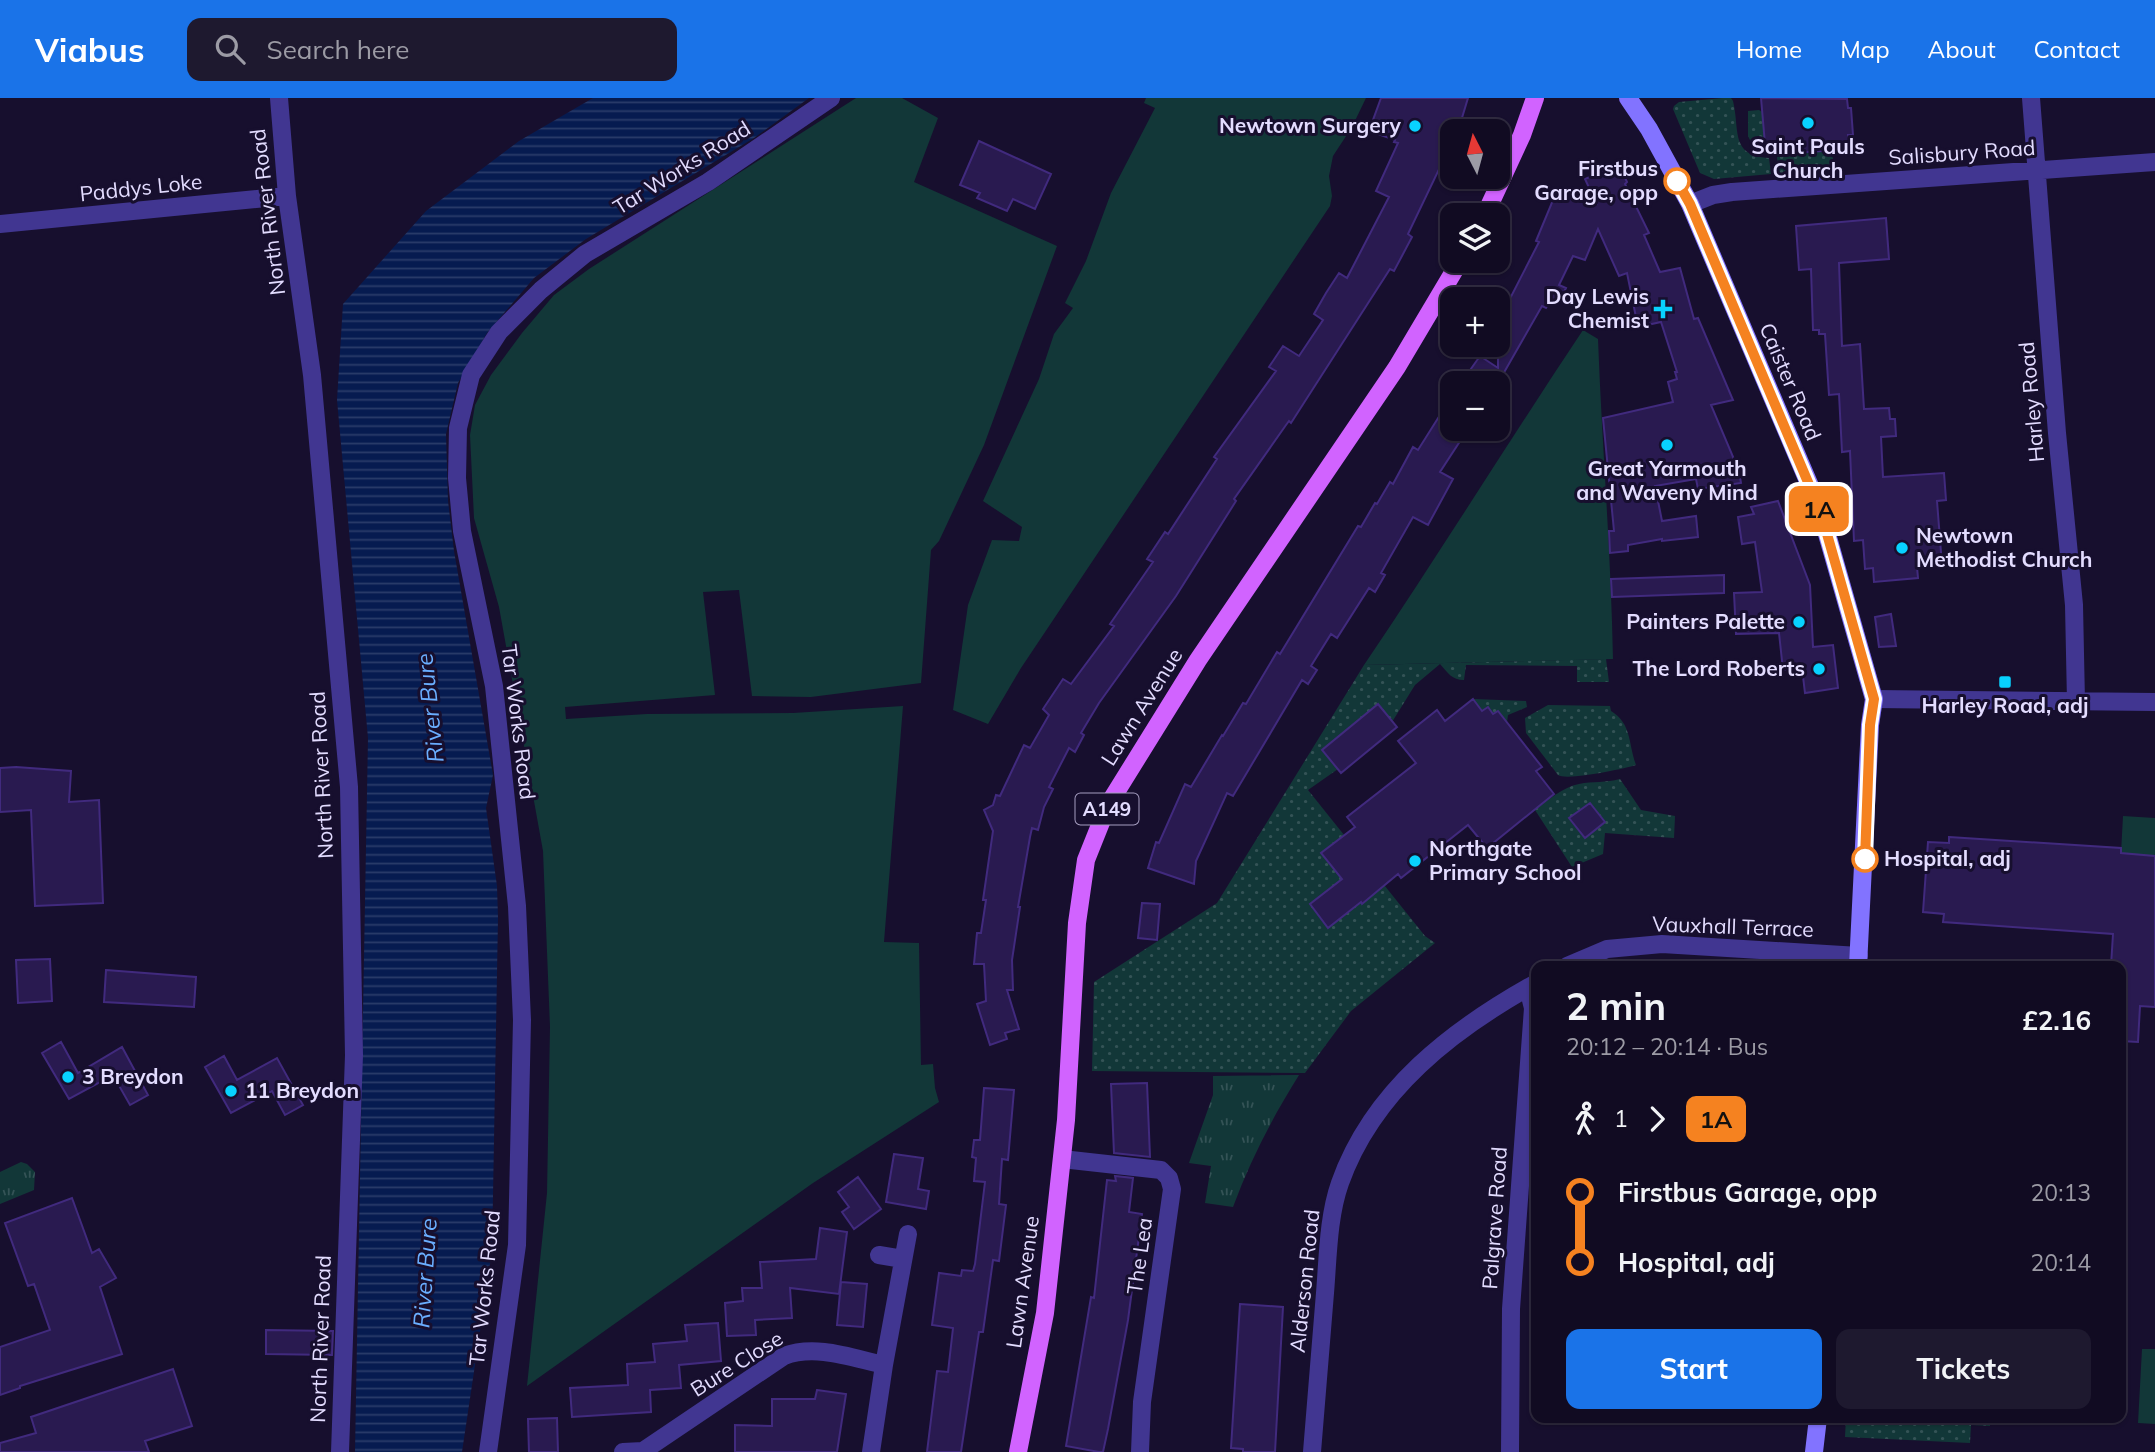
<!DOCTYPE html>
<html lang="en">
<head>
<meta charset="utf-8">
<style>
	:root { --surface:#110b22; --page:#1e192f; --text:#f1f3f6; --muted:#9c9ba5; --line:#302b40; --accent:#1a73e8 }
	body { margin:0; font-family:Mulish,sans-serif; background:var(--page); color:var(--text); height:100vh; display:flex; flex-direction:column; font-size:26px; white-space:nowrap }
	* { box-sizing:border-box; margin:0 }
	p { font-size:23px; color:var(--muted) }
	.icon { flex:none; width:38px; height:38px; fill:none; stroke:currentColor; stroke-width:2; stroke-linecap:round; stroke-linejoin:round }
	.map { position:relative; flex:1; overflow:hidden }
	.drawer { position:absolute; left:1531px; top:863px; width:595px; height:462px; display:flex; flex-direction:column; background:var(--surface); border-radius:14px; box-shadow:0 2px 5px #0004,0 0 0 2px var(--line) }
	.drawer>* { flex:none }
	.badge { padding:0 14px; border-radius:10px; font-size:24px; line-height:46px }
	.needle { width:46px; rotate:354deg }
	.fabs { position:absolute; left:1440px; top:21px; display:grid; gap:14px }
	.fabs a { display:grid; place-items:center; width:70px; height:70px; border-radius:14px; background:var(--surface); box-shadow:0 2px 5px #0004,0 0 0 2px var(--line); font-size:35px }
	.map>.badge { position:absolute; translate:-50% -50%; box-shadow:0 0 0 4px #fff }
	.legs { display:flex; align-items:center; gap:10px; height:77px; padding:0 35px; font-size:23px }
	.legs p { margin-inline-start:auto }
	.head { display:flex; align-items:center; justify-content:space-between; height:119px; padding:0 35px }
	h1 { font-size:38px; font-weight:700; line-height:52px }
	.button { display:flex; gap:14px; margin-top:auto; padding:14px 35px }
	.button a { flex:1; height:80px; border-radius:14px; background:var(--accent); color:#fff; font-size:28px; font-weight:700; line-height:80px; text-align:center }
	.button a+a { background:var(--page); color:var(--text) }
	ul { padding:0 35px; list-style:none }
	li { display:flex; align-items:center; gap:24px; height:70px; font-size:26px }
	li i { display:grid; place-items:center; width:10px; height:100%; margin:0 9px; background:currentColor }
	li i::after { content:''; width:18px; height:18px; margin:-9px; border:5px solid; border-radius:50%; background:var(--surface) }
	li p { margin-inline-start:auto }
	li:first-child i { background:linear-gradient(#0000 50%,currentColor 0) }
	li:last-child i { background:linear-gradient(currentColor 50%,#0000 0) }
	header { display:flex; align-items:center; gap:42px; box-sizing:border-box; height:98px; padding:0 35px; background:var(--accent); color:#fff }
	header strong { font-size:33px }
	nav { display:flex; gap:38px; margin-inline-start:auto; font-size:24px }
	.search { width:490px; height:63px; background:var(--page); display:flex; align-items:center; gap:18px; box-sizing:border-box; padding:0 24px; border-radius:14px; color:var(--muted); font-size:26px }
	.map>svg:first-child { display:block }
	.grass { fill:url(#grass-dots) }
	.park { fill:url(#park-tufts) }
	.garden { fill:#123738 }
	.water { fill:url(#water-rules) }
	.building { fill:#291a50; stroke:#412a7e; stroke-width:2 }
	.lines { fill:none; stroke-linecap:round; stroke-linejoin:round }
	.street { stroke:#413691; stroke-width:18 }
	.secondary { stroke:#8273ff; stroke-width:18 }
	.primary { stroke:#d163ff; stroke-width:18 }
	.line-1-casing { stroke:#fff; stroke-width:16 }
	.line-1 { stroke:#f58220; stroke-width:10 }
	.poi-dot { fill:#08d2ff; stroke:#170f2e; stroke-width:2.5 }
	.stop-1-dot { fill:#fff; stroke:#f58220; stroke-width:3.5 }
	.labels { text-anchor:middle; stroke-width:6; stroke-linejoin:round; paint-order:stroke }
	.shield { fill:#170f2e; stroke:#a69ec0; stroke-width:2 }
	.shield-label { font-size:19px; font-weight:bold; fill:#e3dcff }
	.poi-label { font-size:21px; font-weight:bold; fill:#e3dcff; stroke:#170f2e; text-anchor:end }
	.street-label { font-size:21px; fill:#e3dcff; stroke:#170f2e }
	.stop-label { font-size:21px; font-weight:bold; fill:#e3dcff; stroke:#170f2e; text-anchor:end }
	.water-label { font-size:23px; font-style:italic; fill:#6aaeff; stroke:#170f2e }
</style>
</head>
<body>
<header>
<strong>Viabus</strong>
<div class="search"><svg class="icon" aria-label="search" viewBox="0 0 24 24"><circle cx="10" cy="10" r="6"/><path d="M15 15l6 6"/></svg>Search here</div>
<nav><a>Home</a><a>Map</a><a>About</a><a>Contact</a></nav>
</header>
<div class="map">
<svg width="2155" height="1354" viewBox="0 0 2155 1354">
	<defs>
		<pattern id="grass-dots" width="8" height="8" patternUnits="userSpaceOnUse" patternTransform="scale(1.75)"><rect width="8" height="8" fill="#123738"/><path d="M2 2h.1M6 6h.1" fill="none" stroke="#345356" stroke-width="1.8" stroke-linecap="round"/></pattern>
		<pattern id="park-tufts" width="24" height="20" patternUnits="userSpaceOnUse" patternTransform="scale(1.75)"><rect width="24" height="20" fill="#123738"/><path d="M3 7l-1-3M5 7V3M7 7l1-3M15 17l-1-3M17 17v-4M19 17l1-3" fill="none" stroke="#345356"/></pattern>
		<pattern id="water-rules" width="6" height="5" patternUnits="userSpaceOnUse" patternTransform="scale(1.75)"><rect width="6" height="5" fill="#061b50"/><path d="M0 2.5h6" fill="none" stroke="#2a3c6a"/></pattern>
	</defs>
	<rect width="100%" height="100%" fill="#170f2e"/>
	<path class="grass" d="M 1723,0 L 1731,0 L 1733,3 C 1740,32 1730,58 1769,60 L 1771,76 L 1714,81 L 1700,75 L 1673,11 L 1674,8 L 1679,4 Z
		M 1759,12 L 1762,14 L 1765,45 L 1768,46 L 1769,54 L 1754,50 L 1748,38 L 1748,13 Z
		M 1830,52 L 1837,72 L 1778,76 L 1777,58 L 1781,56 Z
		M 1606,561 L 1609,584 L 1577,584 L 1577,568 L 1466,567 L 1464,582 C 1452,582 1448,575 1440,566 L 1415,587 L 1392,624 L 1323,652 L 1338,671 L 1308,692 L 1425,838 L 1435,845 L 1351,913 L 1305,975 L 1092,973 L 1094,884 L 1217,805 L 1364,567 Z
		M 1473,601 L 1526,603 L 1527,609 L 1508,617 L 1507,624 L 1498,613 L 1493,616 L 1487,609 L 1482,613 Z
		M 1548,607 L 1610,608 L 1611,613 C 1632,626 1628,645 1636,667 C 1623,671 1567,683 1558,677 L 1526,635 L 1525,620 Z
		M 1620,681 L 1641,712 L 1675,718 L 1674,740 L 1605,735 L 1603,756 L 1572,769 L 1535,712 C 1548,702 1563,689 1579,686 C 1593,683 1606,685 1620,681 Z
		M 1846,1320 L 1990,1320 L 1990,1328 L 1971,1327 L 1970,1345 L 1845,1339 Z"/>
	<path class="park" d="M 1299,977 C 1272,1020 1250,1063 1233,1109 L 1205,1105 L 1211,1068 L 1189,1065 L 1213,997 L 1213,978 Z
		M 21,1064 L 27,1066 L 35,1074 L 34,1092 L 0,1106 L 0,1074 Z"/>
	<path class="garden" d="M 856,0 L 902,0 L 938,20 L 914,84 L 1057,148 L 984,347 L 939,443 L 931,452 L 921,585 L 811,599 L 752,598 L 739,492 L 703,494 L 715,597 L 565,609 L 566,621 L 647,616 L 793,615 L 903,608 L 884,844 L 919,845 L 921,967 L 933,966 L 935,990 L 939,1004 L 813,1085 L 527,1288 L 547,1095 L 550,929 L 543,753 L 499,509 L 474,420 L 470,337 L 475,307 L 491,277 L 522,235 L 554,197 L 589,171 Z
		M 1146,0 L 1366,0 L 1352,29 L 1333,58 L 1329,78 L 1332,98 L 1330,108 L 1021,570 L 988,626 L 953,612 L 968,507 L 992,442 L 1019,443 L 1022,429 L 983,403 L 1039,281 L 1054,236 L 1073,210 L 1065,205 L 1086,163 L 1111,95 L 1155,10 L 1144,5 Z
		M 1583,232 L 1598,241 C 1602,348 1611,454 1613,561 L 1364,567 C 1439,456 1509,343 1583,232 Z
		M 2123,718 L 2155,720 L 2155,758 L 2121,755 Z
		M 2142,1251 L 2155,1251 L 2155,1326 L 2138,1325 Z"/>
	<path class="water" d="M 593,0 L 809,0 L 754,40 L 586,141 L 534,180 L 487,235 L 458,285 L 446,336 L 448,403 L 454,453 L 493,677 L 486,710 L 497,788 L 498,820 L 492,1153 L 462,1354 L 355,1354 L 368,640 L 337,302 L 343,206 L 426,113 L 519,43 Z"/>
	<path class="building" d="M 1381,0 L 1468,0 L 1458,33 L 1452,33 L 1443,63 L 1408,136 L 1412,139 L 1394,173 L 1390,171 L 1291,325 L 1289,323 L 1286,327 L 1234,401 L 1236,403 L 1176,498 L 1099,605 L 1081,635 L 1084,637 L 1075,654 L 1069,650 L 1049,689 L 1053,691 L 1044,709 L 1038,732 L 1032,730 L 1030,739 L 1018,809 L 1020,809 L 1012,862 L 1013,892 L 1007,892 L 1019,931 L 1005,935 L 1007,941 L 990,947 L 977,906 L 986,903 L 984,866 L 974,866 L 977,835 L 981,835 L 986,802 L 983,802 L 993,733 L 984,712 L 993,707 L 996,697 L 1000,698 L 1024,647 L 1030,650 L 1049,617 L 1043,611 L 1063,581 L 1071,586 L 1114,528 L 1110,526 L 1153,464 L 1147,461 L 1165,434 L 1168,436 L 1217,361 L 1214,359 L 1276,273 L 1269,269 L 1283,248 L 1299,258 L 1323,222 L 1314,216 L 1326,195 L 1339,175 L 1347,180 L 1389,99 L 1376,93 L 1398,45 L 1394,44 L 1395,42 L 1369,33 Z
		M 1761,0 L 1847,1 L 1848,10 L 1851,10 L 1853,37 L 1848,37 L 1849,51 L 1781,56 L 1769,54 L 1768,46 L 1765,46 Z
		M 979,43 L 1051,76 L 1035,111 L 1013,101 L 1007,113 L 977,100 L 980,95 L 960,87 Z
		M 1619,66 L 1627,84 L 1625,86 L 1649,135 L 1644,137 L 1660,174 L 1680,170 L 1694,221 L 1698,220 L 1733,302 L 1711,307 L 1739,373 L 1741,385 L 1698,391 L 1696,381 L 1655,388 L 1662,423 L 1696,418 L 1698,439 L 1662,443 L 1662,441 L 1628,447 L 1628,453 L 1610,455 L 1609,433 L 1614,433 L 1603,320 L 1673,304 L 1668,284 L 1677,281 L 1675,274 L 1677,274 L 1661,224 L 1638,229 L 1627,175 L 1619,178 L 1598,131 L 1585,162 L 1573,158 L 1559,187 L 1566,190 L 1558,206 L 1550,202 L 1546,210 L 1542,208 L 1498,285 L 1461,285 L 1480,258 L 1498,270 L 1498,224 L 1539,144 L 1536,143 L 1558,90 L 1596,105 L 1585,81 Z
		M 1886,120 L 1889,161 L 1839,165 L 1842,248 L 1860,246 L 1864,311 L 1889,310 L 1890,321 L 1895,321 L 1896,338 L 1881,339 L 1883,379 L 1944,375 L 1946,402 L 1937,403 L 1942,467 L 1917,469 L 1918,480 L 1874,484 L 1873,470 L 1865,471 L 1863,442 L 1854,443 L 1850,353 L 1842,354 L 1839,296 L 1829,297 L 1825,236 L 1819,236 L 1819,232 L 1813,232 L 1811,171 L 1799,172 L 1796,128 Z
		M 1452,298 L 1452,331 L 1468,331 L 1440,374 L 1453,381 L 1428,427 L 1413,419 L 1381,475 L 1385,477 L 1375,494 L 1369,490 L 1337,540 L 1331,536 L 1311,568 L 1317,572 L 1308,586 L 1302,582 L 1233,698 L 1227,695 L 1196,763 L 1194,786 L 1148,770 L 1156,744 L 1159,745 L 1185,686 L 1191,689 L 1222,637 L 1223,638 L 1243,605 L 1246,606 L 1277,554 L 1280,556 L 1358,428 L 1361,429 L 1375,405 L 1377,406 L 1390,384 L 1393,386 L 1413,349 L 1418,352 Z
		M 1778,403 L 1810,487 L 1813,549 L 1833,547 L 1838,590 L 1805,595 L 1802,570 L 1783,572 L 1779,535 L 1736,536 L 1734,495 L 1762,494 L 1755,444 L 1742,446 L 1738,419 L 1754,416 L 1751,409 Z
		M 1724,477 L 1724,495 L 1612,499 L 1611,481 Z
		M 1891,516 L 1896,548 L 1879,549 L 1875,519 Z
		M 1473,601 L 1482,613 L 1488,609 L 1493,616 L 1498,613 L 1542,669 L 1536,673 L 1554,696 L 1487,750 L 1468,727 L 1401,780 L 1398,776 L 1362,806 L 1361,804 L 1328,830 L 1310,806 L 1342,781 L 1321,755 L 1355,729 L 1347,719 L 1416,665 L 1398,643 L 1437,612 L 1445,623 Z
		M 1378,606 L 1397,629 L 1341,675 L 1322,652 Z
		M 16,669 L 71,673 L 69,704 L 99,702 L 103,805 L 35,808 L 31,712 L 0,714 L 0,670 Z
		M 1590,705 L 1605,724 L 1585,740 L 1569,720 Z
		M 1949,739 L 2121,750 L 2121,755 L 2155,758 L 2155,909 L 2140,908 L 2138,944 L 2121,943 L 2121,868 L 2111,868 L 2113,836 L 1943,824 L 1944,816 L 1923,814 L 1928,744 L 1949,745 Z
		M 1142,805 L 1160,806 L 1157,842 L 1138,840 Z
		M 50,861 L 52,903 L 18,905 L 16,862 Z
		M 106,872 L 196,879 L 194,909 L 104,904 Z
		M 61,944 L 78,975 L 122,949 L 148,997 L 130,1007 L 113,977 L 69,1001 L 42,955 Z
		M 224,958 L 237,982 L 277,960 L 303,1007 L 285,1017 L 272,993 L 231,1015 L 205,969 Z
		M 1147,985 L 1150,1059 L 1114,1055 L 1111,986 Z
		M 984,990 L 1014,992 L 1008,1062 L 1002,1061 L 999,1106 L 1006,1107 L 999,1163 L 993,1162 L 983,1234 L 979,1234 L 961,1354 L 927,1354 L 937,1273 L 948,1274 L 953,1230 L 932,1227 L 939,1175 L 961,1178 L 962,1172 L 973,1173 L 975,1166 L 985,1084 L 974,1083 L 976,1060 L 972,1059 L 974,1042 L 980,1042 Z
		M 894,1056 L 923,1060 L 918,1091 L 929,1093 L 926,1111 L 886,1104 Z
		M 1115,1078 L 1133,1080 L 1129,1114 L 1142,1116 L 1128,1222 L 1108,1331 L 1103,1354 L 1099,1354 L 1066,1348 L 1091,1199 L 1094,1200 L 1107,1082 L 1116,1083 Z
		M 858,1079 L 881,1111 L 854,1131 L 842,1114 L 849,1109 L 838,1094 Z
		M 72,1100 L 92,1155 L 99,1151 L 116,1180 L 100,1189 L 122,1256 L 20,1288 L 20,1290 L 0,1297 L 0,1249 L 50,1232 L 34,1186 L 28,1188 L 5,1125 Z
		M 820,1130 L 847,1134 L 839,1196 L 790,1190 L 792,1220 L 755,1222 L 756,1237 L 727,1238 L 725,1205 L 743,1203 L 742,1190 L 762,1190 L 760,1164 L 816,1161 Z
		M 841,1184 L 867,1186 L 863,1229 L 837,1227 Z
		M 1240,1206 L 1283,1209 L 1275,1354 L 1243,1354 L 1243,1351 L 1231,1350 Z
		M 718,1225 L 721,1263 L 679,1267 L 681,1290 L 650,1292 L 651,1314 L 572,1319 L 570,1290 L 628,1287 L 627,1266 L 655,1264 L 653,1246 L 687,1243 L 685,1227 Z
		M 266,1232 L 333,1233 L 332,1257 L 266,1256 Z
		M 173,1271 L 192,1328 L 145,1343 L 149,1354 L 0,1354 L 0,1345 L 36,1335 L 31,1319 Z
		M 817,1292 L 846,1296 L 837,1354 L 735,1354 L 735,1327 L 772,1328 L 772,1301 L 815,1301 Z
		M 557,1320 L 558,1354 L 529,1354 L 528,1321 Z"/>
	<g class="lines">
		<path class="street" d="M 279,0 L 287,98 L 312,277 L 349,689 L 354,957 L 340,1354
			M 2031,0 L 2057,335 L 2074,507 L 2076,604
			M 1690,106 L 1713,97 L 1732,94 L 2155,64
			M 0,126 L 287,98
			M 1874,601 L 2155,604
			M 1567,868 L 1607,851 L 1662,846 L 1859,858
			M 1062,1061 L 1161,1072 L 1169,1080 L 1172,1091 L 1142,1304 L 1140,1354
			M 879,1157 L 903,1161
			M 488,1354 L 517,1147 L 522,922 L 517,808 L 494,588 L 462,433 L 457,380 L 458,330 L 471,277 L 499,234 L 541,192 L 585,156 L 708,84 L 831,0
			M 623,1354 L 643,1353 L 784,1258 C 816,1246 852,1260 884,1267
			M 871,1354 L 884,1267 L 908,1136
			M 1312,1354 C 1316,1301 1321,1248 1325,1195 C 1328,1159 1328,1119 1340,1085 C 1373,992 1453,931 1536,885
			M 1510,1354 L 1511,1211 L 1533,910 L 1528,890"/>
		<path class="secondary" d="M 1628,0 L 1649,31 L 1690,106 L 1813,395 L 1827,436 L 1874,601 L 1870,627 L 1858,868
			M 1814,1354 L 1818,1320"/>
		<path class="primary" d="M 1485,117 L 1522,37 L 1535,0
			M 1018,1354 L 1045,1215 L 1066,1022 L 1077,825 L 1086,762 L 1108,707 L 1198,562 L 1397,269 L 1460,163"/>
	</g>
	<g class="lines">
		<g class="line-1-casing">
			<path id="line-1" d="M 1677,83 L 1690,106 L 1813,396 L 1827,436 L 1874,601 L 1870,627 L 1865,761"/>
		</g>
		<use href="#line-1" class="line-1"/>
	</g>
	<g class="poi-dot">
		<circle cx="1808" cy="25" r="7"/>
		<circle cx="1415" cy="28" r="7"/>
		<path d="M1659.5 200.5h7v7h7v7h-7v7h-7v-7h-7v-7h7z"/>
		<circle cx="1667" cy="347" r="7"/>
		<circle cx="1902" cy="450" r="7"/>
		<circle cx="1799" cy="524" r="7"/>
		<circle cx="1819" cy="571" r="7"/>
		<rect x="1998" y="577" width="14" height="14" rx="3.5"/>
		<circle cx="1415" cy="763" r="7"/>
		<circle cx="68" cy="979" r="7"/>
		<circle cx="231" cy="993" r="7"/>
	</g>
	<g class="stop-1-dot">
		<circle cx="1677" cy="83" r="12"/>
		<circle cx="1865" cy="761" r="12"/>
	</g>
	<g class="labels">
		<rect class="shield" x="1075.5" y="695.5" width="63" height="31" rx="5"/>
		<g class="shield-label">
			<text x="1107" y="718">A149</text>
		</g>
		<g class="poi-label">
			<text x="1401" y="35">Newtown Surgery</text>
			<text x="1808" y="56" text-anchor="middle">Saint Pauls<tspan x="1808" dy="24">Church</tspan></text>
			<text x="1649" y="206">Day Lewis<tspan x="1649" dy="24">Chemist</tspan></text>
			<text x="1667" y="378" text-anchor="middle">Great Yarmouth<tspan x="1667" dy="24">and Waveny Mind</tspan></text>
			<text x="1916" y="445" text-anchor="start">Newtown<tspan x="1916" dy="24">Methodist Church</tspan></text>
			<text x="1785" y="531">Painters Palette</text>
			<text x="1805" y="578">The Lord Roberts</text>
			<text x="2005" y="615" text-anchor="middle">Harley Road, adj</text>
			<text x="1429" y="758" text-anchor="start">Northgate<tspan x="1429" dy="24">Primary School</tspan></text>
			<text x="82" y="986" text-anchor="start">3 Breydon</text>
			<text x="245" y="1000" text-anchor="start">11 Breydon</text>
		</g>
		<g class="street-label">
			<text transform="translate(1962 55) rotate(-4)" y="7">Salisbury Road</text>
			<text transform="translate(682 70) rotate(-32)" y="7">Tar Works Road</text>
			<text transform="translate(141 90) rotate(-6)" y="7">Paddys Loke</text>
			<text transform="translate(268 114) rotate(-97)" y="7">North River Road</text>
			<text transform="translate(1790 284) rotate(67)" y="7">Caister Road</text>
			<text transform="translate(2032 304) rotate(-95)" y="7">Harley Road</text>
			<text transform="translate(1142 609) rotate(-58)" y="7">Lawn Avenue</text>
			<text transform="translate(518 624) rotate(83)" y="7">Tar Works Road</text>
			<text transform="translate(322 677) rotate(-93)" y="7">North River Road</text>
			<text transform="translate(1733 829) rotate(2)" y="7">Vauxhall Terrace</text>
			<text transform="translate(1495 1120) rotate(-86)" y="7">Palgrave Road</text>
			<text transform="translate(1140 1158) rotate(-82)" y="7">The Lea</text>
			<text transform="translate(1305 1183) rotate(-84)" y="7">Alderson Road</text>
			<text transform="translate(1023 1184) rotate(-82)" y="7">Lawn Avenue</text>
			<text transform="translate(485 1190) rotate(-84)" y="7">Tar Works Road</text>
			<text transform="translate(321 1241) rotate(-88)" y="7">North River Road</text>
			<text transform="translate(737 1266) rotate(-32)" y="7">Bure Close</text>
		</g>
		<g class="stop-label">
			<text x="1658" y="78">Firstbus<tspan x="1658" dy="24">Garage, opp</tspan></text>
			<text x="1884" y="768" text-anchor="start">Hospital, adj</text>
		</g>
		<g class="water-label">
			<text transform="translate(430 610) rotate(-96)" y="8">River Bure</text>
			<text transform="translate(425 1175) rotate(-86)" y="8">River Bure</text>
		</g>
	</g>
</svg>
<div class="fabs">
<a><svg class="needle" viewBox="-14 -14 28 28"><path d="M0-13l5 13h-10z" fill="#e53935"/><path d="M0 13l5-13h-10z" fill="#9c9ba5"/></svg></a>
<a><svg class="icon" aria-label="layers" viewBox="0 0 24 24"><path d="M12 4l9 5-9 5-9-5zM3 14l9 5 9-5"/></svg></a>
<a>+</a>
<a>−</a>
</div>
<b class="badge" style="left:1819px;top:411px;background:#f58220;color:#111">1A</b>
<section class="drawer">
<div class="head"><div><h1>2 min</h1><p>20:12 – 20:14 · Bus</p></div><b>£2.16</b></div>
<div class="legs"><svg class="icon" aria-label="walk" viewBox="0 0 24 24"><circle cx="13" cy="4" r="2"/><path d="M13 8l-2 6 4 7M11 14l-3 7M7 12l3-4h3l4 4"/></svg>1<svg class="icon" aria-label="forward" viewBox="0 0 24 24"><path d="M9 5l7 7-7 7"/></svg><b class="badge" style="background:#f58220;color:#111">1A</b></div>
<ul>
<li><i style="color:#f58220"></i><b>Firstbus Garage, opp</b><p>20:13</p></li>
<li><i style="color:#f58220"></i><b>Hospital, adj</b><p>20:14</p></li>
</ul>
<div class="button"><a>Start</a><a>Tickets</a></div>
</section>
</div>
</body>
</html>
